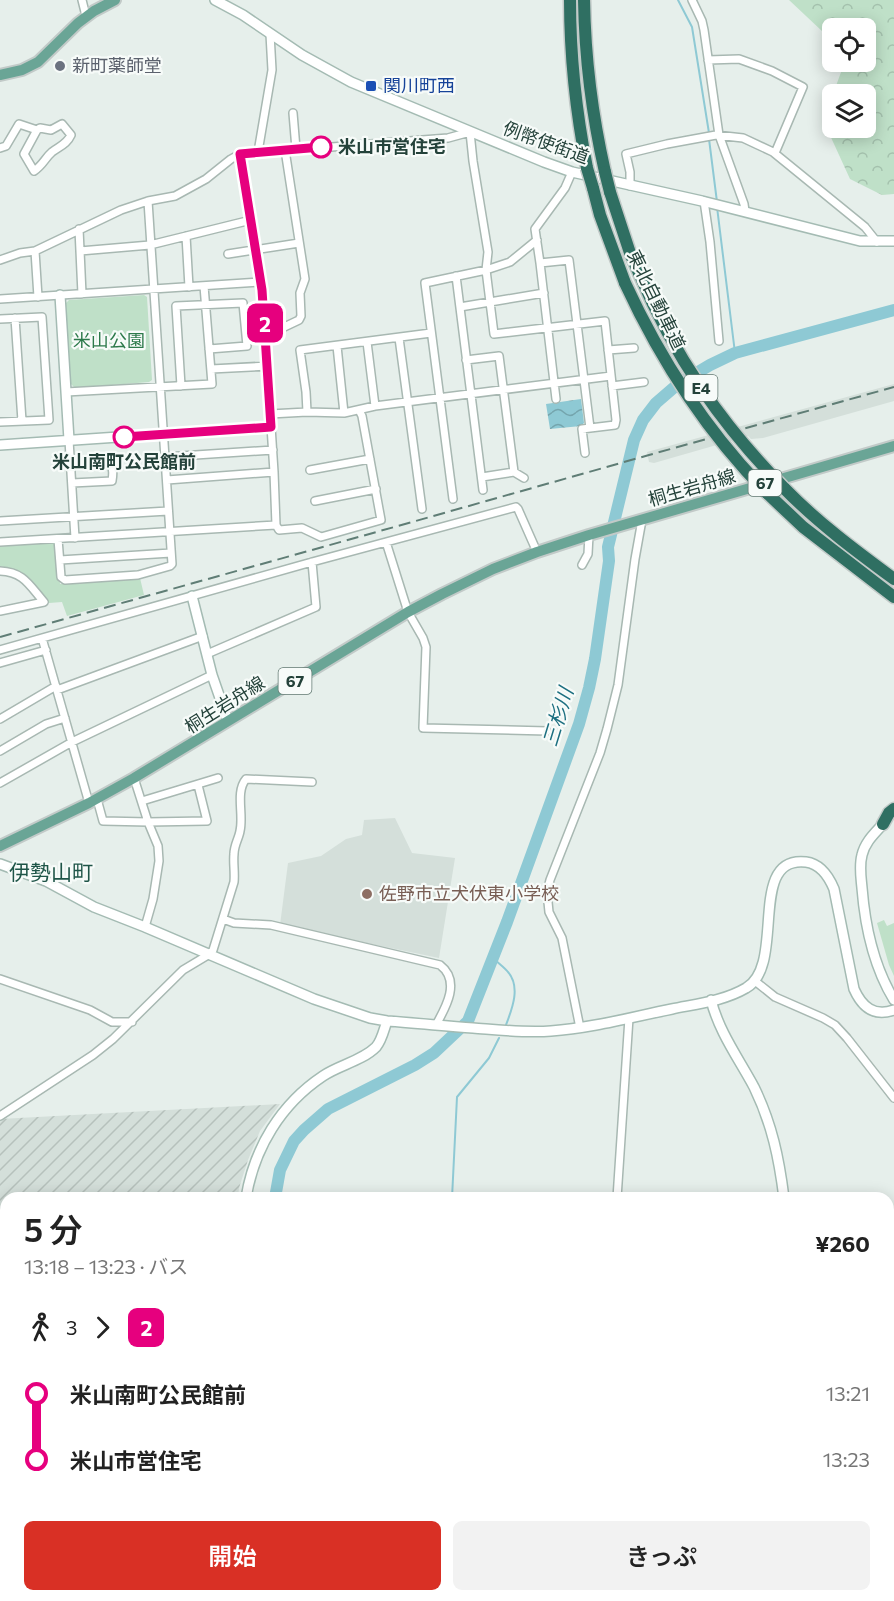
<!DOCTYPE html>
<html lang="ja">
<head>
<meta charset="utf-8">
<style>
	:root { --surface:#fff; --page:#f2f2f2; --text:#222; --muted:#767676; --accent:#d93025 }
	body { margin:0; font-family:Commissioner,"Noto Sans JP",sans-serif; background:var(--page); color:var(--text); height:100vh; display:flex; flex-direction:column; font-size:22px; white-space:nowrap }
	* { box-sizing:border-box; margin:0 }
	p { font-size:20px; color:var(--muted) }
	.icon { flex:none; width:33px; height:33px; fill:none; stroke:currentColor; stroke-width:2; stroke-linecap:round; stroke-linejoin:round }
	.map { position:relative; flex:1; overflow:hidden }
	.sheet { position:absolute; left:0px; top:1192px; width:894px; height:410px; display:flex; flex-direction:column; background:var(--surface); border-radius:18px 18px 0 0; box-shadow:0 3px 15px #0003 }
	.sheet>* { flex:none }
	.badge { padding:0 12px; border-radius:9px; font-size:21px; line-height:39px }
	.fabs { position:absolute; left:822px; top:18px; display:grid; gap:12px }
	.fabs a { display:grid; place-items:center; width:54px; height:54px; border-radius:9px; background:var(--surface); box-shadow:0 3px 15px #0003; font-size:30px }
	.map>.badge { position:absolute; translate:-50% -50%; box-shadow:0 0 0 3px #fff }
	.legs { display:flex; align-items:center; gap:9px; height:66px; padding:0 24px; font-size:20px }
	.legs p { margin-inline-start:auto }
	.head { display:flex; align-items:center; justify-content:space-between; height:102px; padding:0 24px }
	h1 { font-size:33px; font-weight:600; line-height:45px }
	.cta { display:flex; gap:12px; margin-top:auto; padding:12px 24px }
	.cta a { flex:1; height:69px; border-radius:9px; background:var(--accent); color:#fff; font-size:24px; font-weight:600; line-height:69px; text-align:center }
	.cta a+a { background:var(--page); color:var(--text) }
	ul { padding:0 24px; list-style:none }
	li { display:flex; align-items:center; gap:21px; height:66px; font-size:22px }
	li i { display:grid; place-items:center; width:9px; height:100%; margin:0 8px; background:currentColor }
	li i::after { content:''; width:15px; height:15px; margin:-8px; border:4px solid; border-radius:50%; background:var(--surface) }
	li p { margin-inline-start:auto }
	li:first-child i { background:linear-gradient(#0000 50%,currentColor 0) }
	li:last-child i { background:linear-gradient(currentColor 50%,#0000 0) }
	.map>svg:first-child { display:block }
	.built { fill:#d4dfda }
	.industrial { fill:url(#industrial-furrows) }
	.green { fill:#bfe0c8 }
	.forest { fill:url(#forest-crowns) }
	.water { fill:url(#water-waves) }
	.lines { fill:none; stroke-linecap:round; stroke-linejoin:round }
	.stream { stroke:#8ec9d4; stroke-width:2 }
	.river { stroke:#8ec9d4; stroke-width:12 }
	.street-casing { stroke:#a8b8b2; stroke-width:10 }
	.secondary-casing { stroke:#a4bbb3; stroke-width:12 }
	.primary-casing { stroke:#c2cac8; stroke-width:14 }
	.highway-casing { stroke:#c2cac8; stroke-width:15 }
	.street { stroke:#fff; stroke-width:7 }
	.secondary { stroke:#fff; stroke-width:9 }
	.primary { stroke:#6aa596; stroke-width:10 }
	.highway { stroke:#2f6f62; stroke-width:12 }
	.rail { stroke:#5f7d75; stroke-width:2; stroke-dasharray:12 6; stroke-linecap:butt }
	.highway-bridge-casing { stroke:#c2cac8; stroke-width:15; stroke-linecap:butt }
	.highway-bridge { stroke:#2f6f62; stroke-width:12 }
	.line-1-casing { stroke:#fff; stroke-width:14 }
	.line-1 { stroke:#e6007e; stroke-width:9 }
	.worship-dot { fill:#6b7280; stroke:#f7fbf9; stroke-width:2 }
	.transit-dot { fill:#1a4fb4; stroke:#f7fbf9; stroke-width:2 }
	.stop-1-dot { fill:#fff; stroke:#e6007e; stroke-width:3 }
	.education-dot { fill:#8d6e63; stroke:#f7fbf9; stroke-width:2 }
	.labels { text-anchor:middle; stroke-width:4.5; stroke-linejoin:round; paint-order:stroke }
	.shield { fill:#f7fbf9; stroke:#637a73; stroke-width:1.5 }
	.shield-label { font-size:16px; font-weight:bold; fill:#24423a }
	.worship-label { font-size:18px; fill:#5b616d; stroke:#f7fbf9; text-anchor:start }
	.transit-label { font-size:18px; fill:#164399; stroke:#f7fbf9; text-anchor:start }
	.street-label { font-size:18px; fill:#24423a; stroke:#f7fbf9 }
	.stop-label { font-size:18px; font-weight:bold; fill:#24423a; stroke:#f7fbf9; text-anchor:start }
	.park-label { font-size:18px; fill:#2d7a4b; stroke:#f7fbf9 }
	.education-label { font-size:18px; fill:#785e54; stroke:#f7fbf9; text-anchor:start }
	.water-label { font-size:20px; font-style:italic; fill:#1c6f80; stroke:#f7fbf9 }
	.quarter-label { font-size:21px; fill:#1f5548; stroke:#f7fbf9 }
</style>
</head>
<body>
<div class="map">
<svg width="894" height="1601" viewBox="0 0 894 1601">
	<defs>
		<pattern id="industrial-furrows" width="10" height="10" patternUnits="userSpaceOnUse" patternTransform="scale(1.5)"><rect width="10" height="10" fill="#d4dfda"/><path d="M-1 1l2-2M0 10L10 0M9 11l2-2" fill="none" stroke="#b6c1bc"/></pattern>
		<pattern id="forest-crowns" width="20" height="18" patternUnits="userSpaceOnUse" patternTransform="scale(1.5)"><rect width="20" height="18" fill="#bfe0c8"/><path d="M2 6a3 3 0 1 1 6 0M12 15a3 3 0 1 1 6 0" fill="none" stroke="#a4c1ad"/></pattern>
		<pattern id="water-waves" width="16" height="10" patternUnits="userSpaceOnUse" patternTransform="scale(1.5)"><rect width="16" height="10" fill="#8ec9d4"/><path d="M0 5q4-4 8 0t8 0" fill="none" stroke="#74a5ad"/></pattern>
	</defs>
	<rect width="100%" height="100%" fill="#e6efeb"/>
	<path class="built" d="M 894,384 L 894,401 L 763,438 L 751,439 L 748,436 L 654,463 L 649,462 L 647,452 Z
		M 395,818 L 412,853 L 455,858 L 439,958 L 280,925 L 288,863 L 321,856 L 346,839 L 362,835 L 364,820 Z"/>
	<path class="industrial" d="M 280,1104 L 260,1131 L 248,1160 L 239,1188 L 238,1198 L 6,1198 L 6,1596 L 209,1596 L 209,1601 L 0,1601 L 0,1119 Z
		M 894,1559 L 894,1601 L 776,1601 L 777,1596 L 888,1596 L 888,1560 Z"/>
	<path class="green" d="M 144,295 L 147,297 L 152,380 L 149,382 L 75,388 L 70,383 L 66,303 L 69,300 Z
		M 55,542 L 57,544 L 60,584 L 140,578 L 144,595 L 67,616 L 62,602 L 49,603 L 22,573 C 16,569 8,568 0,566 L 0,546 Z
		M 884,920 L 887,926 L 894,923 L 894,976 L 889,965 L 877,923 Z"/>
	<path class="forest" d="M 789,0 L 894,0 L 894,194 L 882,195 L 850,179 L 823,120 L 832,95 L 832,128 L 866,128 L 866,94 L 833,94 L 844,64 L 843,62 L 866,62 L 866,28 L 832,28 L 832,46 L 823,32 Z"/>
	<path class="water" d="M 581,399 L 584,423 L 581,426 L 550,429 L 546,404 Z"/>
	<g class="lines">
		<path class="stream" d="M 678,0 L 692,27 L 709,133
			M 709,139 L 717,202
			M 717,207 L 735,353
			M 493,958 C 498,963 504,967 508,972 C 521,987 512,1009 506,1025
			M 452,1198 L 457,1097 L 489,1058 L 499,1038
			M 426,1601 L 426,1596"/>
		<path class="river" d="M 275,1198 L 280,1170 L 294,1141 L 304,1130 L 328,1109 L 415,1065 L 434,1053 L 468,1021 L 507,922 L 579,724 L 589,688 L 595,659 L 609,561 L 608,547 L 634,440 L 643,420 L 656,403 L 678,384 L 710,365 L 735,353 L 894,310
			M 245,1601 L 246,1596"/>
		<g class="street-casing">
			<path id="street" d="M 82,0 L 86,16
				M 692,0 L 702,21 L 704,30 L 719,135 L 744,204 L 745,211
				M 708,60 L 739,59 L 772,71 L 803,87 L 775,153
				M 293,113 L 296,149
				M 0,148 L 6,146 L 19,124 L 37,130 L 40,128 L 51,130 L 62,124 L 71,135 C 67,144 60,146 52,152 C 45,158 43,165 34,171 L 24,154 L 37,130
				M 258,152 L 272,70 L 270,34
				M 240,154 L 262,289 L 274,472 L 276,525
				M 630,186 L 630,172 L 626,154 L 667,144 L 716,135 L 743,138 L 773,152 L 865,227 L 877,242
				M 704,201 L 710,242 L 719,341
				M 79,229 L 82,294
				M 186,236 L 189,287
				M 35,251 L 38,297
				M 80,251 L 150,245 L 251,220
				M 228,254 L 299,243
				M 0,260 L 20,253 L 35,251 L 121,210 L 148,201 L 175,196 L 206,179 L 231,159 L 240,154 L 448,138 L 470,132 L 473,161 L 488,252 L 486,270 L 494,334 L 605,321 L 616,420 L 615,425 L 582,429 L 585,453
				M 540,263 L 569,260 L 590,428
				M 456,276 L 483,490
				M 0,299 L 261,282
				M 460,307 L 544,293
				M 15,318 L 22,421
				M 0,319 L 42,317 L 49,420 L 0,422
				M 265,330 L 280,329 L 299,320 L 301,316 L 300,293 L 305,279 L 285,150
				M 399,338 L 422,509
				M 367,342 L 375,406
				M 337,346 L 344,413
				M 608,350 L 634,348
				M 466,360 L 499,356 L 514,472
				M 211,369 L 268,366
				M 181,386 L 176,306 L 243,303 L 247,346 L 209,349
				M 612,386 L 644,382
				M 66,392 L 212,384 L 204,286
				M 556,399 L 540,263 L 535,229 L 565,188 L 572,172
				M 307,412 L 306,392 L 300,350 L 431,333
				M 270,414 L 307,412 L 344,413 L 375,406 L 611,376
				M 163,434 L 271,427
				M 69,440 L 75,538
				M 165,457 L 273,450
				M 70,463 L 110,461 C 113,466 113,475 112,481 L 72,483
				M 310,470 L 370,459
				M 482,477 L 514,472 L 524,478
				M 167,480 L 274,472
				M 453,499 L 425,283 L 486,270 L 510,262 L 537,240
				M 315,501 L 376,489
				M 0,521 L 168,511
				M 58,539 L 61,577 L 65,580 L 138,575 L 170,566 L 172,564 L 148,201
				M 0,542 L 276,525 L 279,530 L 302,528 L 321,537 L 381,520 L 362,416 L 359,410
				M 386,542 L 408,612 L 423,638 L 426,647 L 423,728 L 547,731
				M 60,560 L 171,553
				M 582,565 L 588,554 L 589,535
				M 0,571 C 24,572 29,585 44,602 L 0,611
				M 42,638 L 89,803
				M 0,650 L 312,562 L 516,507 L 518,509 L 537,552
				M 207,654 L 316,607 L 312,562
				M 0,663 L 46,650
				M 57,690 L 203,636
				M 0,719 L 56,686
				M 0,751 L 46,724 L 65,718
				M 134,778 L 148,822 L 158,846 L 159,861 L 153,899 L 145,927
				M 0,783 L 72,742 L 212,675
				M 97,799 L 103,821 L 148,822 L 207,821 L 198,785
				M 142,801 L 218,778
				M 223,919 L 234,923 L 271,925 L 440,965 C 461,981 446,1007 436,1025
				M 0,979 L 90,1010 L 112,1022 L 132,1022
				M 755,981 L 775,997 L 823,1018 L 835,1025 L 847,1038 L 894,1098
				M 580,1028 L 562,938 L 549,912 L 547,892 L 550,880 L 600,753 L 607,729 L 618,685 L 635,559 L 642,520
				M 0,1116 L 93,1055 L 113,1039 L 183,970 L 208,955 L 213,950 L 234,882 C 235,872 233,863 234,854 C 234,845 239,838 240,831 C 244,815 235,792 246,779 L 312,782
				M 617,1198 L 629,1018
				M 888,1229 L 894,1230
				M 57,1601 L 57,1596
				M 590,1601 L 591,1596"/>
		</g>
		<g class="secondary-casing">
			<path id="secondary" d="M 215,0 L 243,15 L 302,55 L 351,82 L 544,162 L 572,172 L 702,201 L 860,241 L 894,241
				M 60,295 L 69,440
				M 0,445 L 163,434
				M 192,596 L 212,675 L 228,721
				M 883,824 C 874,834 865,842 862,855 C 859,866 861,877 862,888 C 865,926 874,967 894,1000
				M 0,864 L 46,881 L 94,907 L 145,927 L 314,999 L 370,1018 L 387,1021 C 416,1023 445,1026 473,1028 C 499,1030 525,1033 551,1031 C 592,1028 632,1017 672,1009 C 696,1004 724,1001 746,988 C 787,965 746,855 806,862 C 821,864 829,877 834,889 L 854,989 C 862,1007 874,1017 894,1010
				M 711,1000 C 719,1032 739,1059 754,1087 C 772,1124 779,1158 784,1198
				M 246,1198 C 254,1148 281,1104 323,1076 C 339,1065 362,1061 376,1047 C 382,1040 384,1029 387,1021
				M 0,1283 L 6,1282
				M 888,1436 L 894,1432
				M 0,1594 L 6,1594
				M 215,1601 L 216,1596
				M 768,1601 L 768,1596"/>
		</g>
		<g class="primary-casing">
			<path id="primary" d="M 0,75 L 22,70 L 38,62 L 78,23 L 94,11 L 115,0
				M 0,846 L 89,803 L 134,778 L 408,612 L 442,594 L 493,569 L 537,552 L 589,535 L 894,446"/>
		</g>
		<g class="highway-casing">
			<path id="highway" d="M 570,0 C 570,57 576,112 587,168
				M 584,0 C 585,58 592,115 605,172
				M 593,188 L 600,215 L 625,283
				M 610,192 L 630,253 L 639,273
				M 784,488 C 817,522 856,551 894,579
				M 767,493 L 803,527 L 894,597
				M 883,824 L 889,813 L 894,809"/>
		</g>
		<use href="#street" class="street"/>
		<use href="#secondary" class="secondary"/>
		<use href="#primary" class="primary"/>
		<use href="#highway" class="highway"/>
		<path class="rail" d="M 0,637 L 405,524 L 649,455 L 894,387"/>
		<g class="highway-bridge-casing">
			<path id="highway-bridge" d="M 587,168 L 593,188
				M 605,172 L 610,192
				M 639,273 C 674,356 721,424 784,488
				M 625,283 C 661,361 706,431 767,493"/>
		</g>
		<use href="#highway-bridge" class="highway-bridge"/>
	</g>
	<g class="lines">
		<g class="line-1-casing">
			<path id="line-1" d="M 124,437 L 271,427 L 262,290 L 240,154 L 321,147"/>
		</g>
		<use href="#line-1" class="line-1"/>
	</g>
	<circle class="worship-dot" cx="60" cy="66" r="6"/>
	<rect class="transit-dot" x="365" y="80" width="12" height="12" rx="3"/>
	<g class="stop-1-dot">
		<circle cx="321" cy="147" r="10"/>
		<circle cx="124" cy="437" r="10"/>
	</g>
	<circle class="education-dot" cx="367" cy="894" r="6"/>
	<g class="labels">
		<g class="shield">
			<rect x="684.5" y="375" width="33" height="26" rx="4.5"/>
			<rect x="748.5" y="470" width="33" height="26" rx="4.5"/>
			<rect x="278.5" y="668" width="33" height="26" rx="4.5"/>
		</g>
		<g class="shield-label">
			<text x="701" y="394">E4</text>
			<text x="765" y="489">67</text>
			<text x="295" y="687">67</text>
		</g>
		<g class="worship-label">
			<text x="72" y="72">新町薬師堂</text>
		</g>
		<g class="transit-label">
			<text x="383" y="92">関川町西</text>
		</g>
		<g class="street-label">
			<text transform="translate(546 143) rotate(20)" y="6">例幣使街道</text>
			<text transform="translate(656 300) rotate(64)" y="6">東北自動車道</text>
			<text transform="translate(692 488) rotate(-16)" y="6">桐生岩舟線</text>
			<text transform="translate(225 705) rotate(-32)" y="6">桐生岩舟線</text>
		</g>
		<g class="stop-label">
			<text x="338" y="153">米山市営住宅</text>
			<text x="124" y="468" text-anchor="middle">米山南町公民館前</text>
		</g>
		<g class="park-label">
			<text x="109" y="347">米山公園</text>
		</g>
		<g class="education-label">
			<text x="379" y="900">佐野市立犬伏東小学校</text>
		</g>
		<g class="water-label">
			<text transform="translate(558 717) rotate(-73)" y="7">三杉川</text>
		</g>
		<g class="quarter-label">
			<text x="51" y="880">伊勢山町</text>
		</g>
	</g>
</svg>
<div class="fabs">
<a><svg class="icon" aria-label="locate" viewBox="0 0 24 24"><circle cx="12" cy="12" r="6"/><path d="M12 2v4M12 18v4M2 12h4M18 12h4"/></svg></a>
<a><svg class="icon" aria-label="layers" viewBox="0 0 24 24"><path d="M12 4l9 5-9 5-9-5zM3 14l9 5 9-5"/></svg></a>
</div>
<b class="badge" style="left:265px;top:323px;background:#e6007e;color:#fff">2</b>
<section class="sheet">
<div class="head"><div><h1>5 分</h1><p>13:18 – 13:23 · バス</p></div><b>¥260</b></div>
<div class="legs"><svg class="icon" aria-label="walk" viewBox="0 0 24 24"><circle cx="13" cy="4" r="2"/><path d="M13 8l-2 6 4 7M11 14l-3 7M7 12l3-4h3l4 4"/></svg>3<svg class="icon" aria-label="forward" viewBox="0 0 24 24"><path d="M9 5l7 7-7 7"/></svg><b class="badge" style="background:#e6007e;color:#fff">2</b></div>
<ul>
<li><i style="color:#e6007e"></i><b>米山南町公民館前</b><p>13:21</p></li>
<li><i style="color:#e6007e"></i><b>米山市営住宅</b><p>13:23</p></li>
</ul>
<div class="cta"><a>開始</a><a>きっぷ</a></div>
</section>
</div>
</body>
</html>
